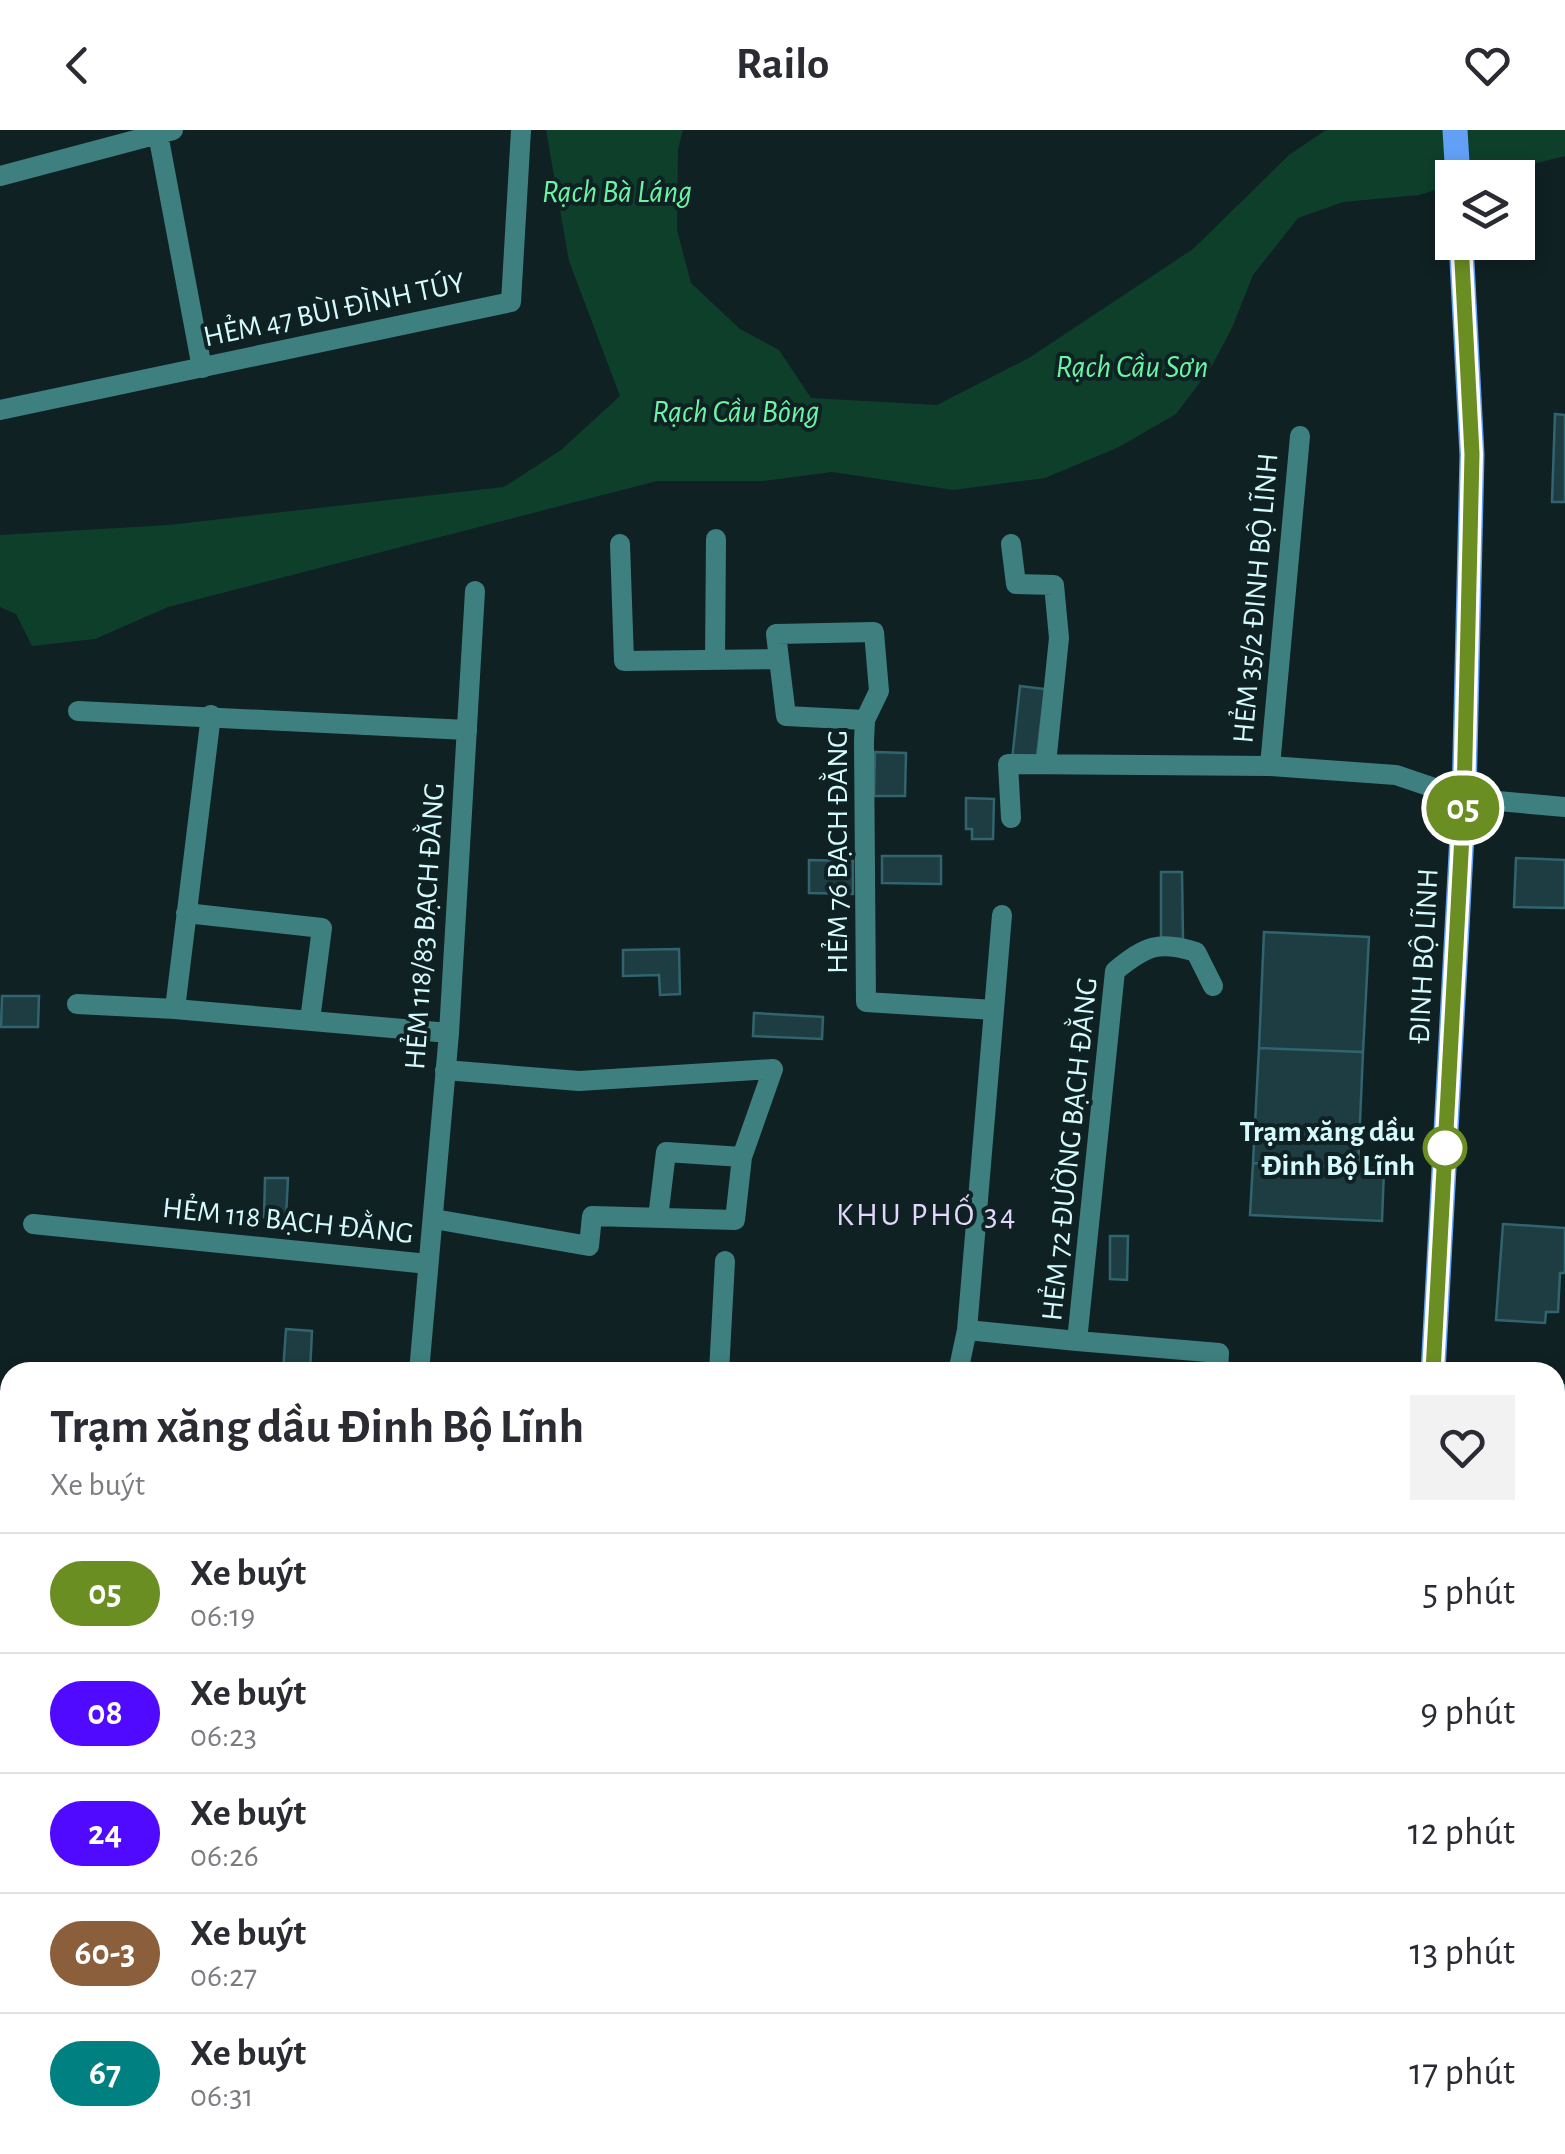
<!DOCTYPE html>
<html lang="vi">
<head>
<meta charset="utf-8">
<style>
	:root { --surface:#fff; --page:#f2f2f3; --text:#2b2b33; --muted:#7c7c81; --line:#e1e1e2 }
	body { margin:0; font-family:"Alegreya Sans",sans-serif; background:var(--page); color:var(--text); height:100vh; display:flex; flex-direction:column; font-size:38px; white-space:nowrap }
	* { box-sizing:border-box; margin:0 }
	p { font-size:32px; color:var(--muted) }
	.icon { flex:none; width:55px; height:55px; fill:none; stroke:currentColor; stroke-width:2; stroke-linecap:round; stroke-linejoin:round }
	.map { position:relative; flex:1; overflow:hidden }
	.drawer { position:absolute; left:0px; top:1232px; width:1565px; height:792px; display:flex; flex-direction:column; background:var(--surface); border-radius:30px 30px 0 0; box-shadow:0 5px 15px #0003 }
	.drawer>* { flex:none }
	.badge { padding:0 20px; border-radius:32px; font-size:35px; line-height:65px }
	.fabs { position:absolute; left:1435px; top:30px; display:grid; gap:20px }
	.fabs a { display:grid; place-items:center; width:100px; height:100px; border-radius:0px; background:var(--surface); box-shadow:0 5px 15px #0003; font-size:50px }
	.map>.badge { position:absolute; translate:-50% -50%; box-shadow:0 0 0 5px #fff }
	.round { display:grid; place-items:center; flex:none; width:105px; height:105px; border-radius:0px; background:var(--page) }
	.headline { display:flex; align-items:center; justify-content:space-between; height:170px; padding:0 50px }
	h1 { font-size:48px; font-weight:600; line-height:75px }
	ul { padding:0; list-style:none }
	li { display:flex; align-items:center; gap:30px; height:120px; padding:0 50px; border-top:2px solid var(--line) }
	li div { flex:1 }
	li b { display:block; font-size:38px }
	li em { font-style:normal }
	li .badge { min-width:110px; font-weight:700; text-align:center }
	header { display:flex; justify-content:space-between; align-items:center; height:130px; padding:0 50px; background:var(--surface); font-size:45px; font-weight:600 }
	.map>svg:first-child { display:block }
	.water { fill:#0d3f2b }
	.building { fill:#1d3d43; stroke:#30646e; stroke-width:2.5 }
	.lines { fill:none; stroke-linecap:round; stroke-linejoin:round }
	.service { stroke:#3e807f; stroke-width:20 }
	.minor { stroke:#3e807f; stroke-width:20 }
	.primary { stroke:#62a0f6; stroke-width:25 }
	.line-casing { stroke:#fff; stroke-width:22 }
	.line { stroke:#6b8e23; stroke-width:15 }
	.stop-dot { fill:#fff; stroke:#6b8e23; stroke-width:5 }
	.labels { text-anchor:middle; stroke-width:8; stroke-linejoin:round; paint-order:stroke }
	.street-label { font-size:30px; fill:#d5fafd; stroke:#102123 }
	.stop-label { font-size:30px; font-weight:bold; fill:#d5fafd; stroke:#102123; text-anchor:end }
	.water-label { font-size:32px; font-style:italic; fill:#69f6a4; stroke:#102123 }
	.neighbourhood-label { font-size:32px; letter-spacing:2.5px; fill:#e3d7fd; stroke:#102123 }
</style>
</head>
<body>
<header><svg class="icon" aria-label="back" viewBox="0 0 24 24"><path d="M15 5l-7 7 7 7"/></svg>Railo<svg class="icon" aria-label="heart" viewBox="0 0 24 24"><path d="M12 20l-8-8c-3-5 5-10 8-4 3-6 11-1 8 4z"/></svg></header>
<div class="map">
<svg width="1565" height="2024" viewBox="0 0 1565 2024">
	<rect width="100%" height="100%" fill="#102123"/>
	<path class="water" d="M 546,0 L 683,0 L 678,19 L 677,100 L 691,153 L 740,199 L 779,220 L 811,268 L 937,275 L 1029,228 L 1193,119 L 1289,25 L 1326,0 L 1565,0 L 1565,26 L 1481,47 L 1452,48 L 1452,55 L 1419,65 L 1343,72 L 1298,88 L 1253,145 L 1232,198 L 1210,239 L 1176,284 L 1119,317 L 1045,348 L 953,360 L 832,342 L 763,351 L 657,351 L 168,477 L 95,509 L 32,516 L 16,484 L 0,477 L 0,405 L 168,395 L 504,357 L 561,320 L 620,266 L 569,131 Z"/>
	<path class="building" d="M 1555,284 L 1565,285 L 1565,372 L 1552,372 Z
		M 1020,556 L 1045,559 L 1036,633 L 1012,630 Z
		M 875,622 L 906,623 L 905,666 L 874,666 Z
		M 966,668 L 994,669 L 993,709 L 972,709 L 972,699 L 966,699 Z
		M 882,726 L 941,726 L 941,754 L 882,753 Z
		M 1516,728 L 1565,730 L 1565,778 L 1514,777 Z
		M 809,730 L 853,731 L 853,764 L 809,763 Z
		M 1161,742 L 1182,742 L 1183,809 L 1161,809 Z
		M 1264,802 L 1369,807 L 1363,922 L 1259,918 Z
		M 679,819 L 680,864 L 660,865 L 659,845 L 623,846 L 623,820 Z
		M 2,866 L 39,866 L 38,897 L 1,897 Z
		M 754,883 L 823,887 L 822,909 L 753,906 Z
		M 1259,918 L 1363,922 L 1358,1038 L 1253,1033 Z
		M 1253,1033 L 1384,1039 L 1382,1091 L 1250,1085 Z
		M 265,1048 L 288,1048 L 286,1088 L 264,1087 Z
		M 1503,1094 L 1565,1098 L 1565,1143 L 1560,1143 L 1558,1182 L 1546,1182 L 1545,1193 L 1496,1190 Z
		M 1110,1106 L 1128,1106 L 1127,1150 L 1110,1149 Z
		M 286,1199 L 312,1201 L 310,1242 L 283,1242 Z"/>
	<g class="lines">
		<path class="service" d="M 158,4 L 202,238
			M 0,46 L 173,0
			M 620,414 L 624,531 L 779,529 L 786,586 L 865,590
			M 1011,414 L 1016,454 L 1054,455 L 1059,508 L 1046,634
			M 779,529 L 776,504 L 874,502 L 879,561 L 865,590 L 864,611 L 866,872 L 994,880 L 967,1200 L 958,1242
			M 715,530 L 716,409
			M 78,581 L 467,600
			M 1270,636 L 1300,306
			M 1011,688 L 1008,634 L 1270,636 L 1396,645 L 1464,668
			M 1213,856 L 1196,822 C 1158,810 1146,816 1115,841 L 1077,1211 L 1219,1223 L 1218,1242
			M 994,880 L 1002,785
			M 658,1088 L 666,1022 L 742,1027
			M 434,1089 L 589,1116 L 592,1086 L 735,1090 L 742,1027 L 773,939 L 579,951 L 445,940
			M 33,1094 L 428,1134
			M 967,1200 L 1077,1211
			M 719,1242 L 725,1131
			M 0,1326 L 10,1325
			M 1555,1452 L 1565,1452
			M 1555,1493 L 1565,1493
			M 1555,1609 L 1565,1610
			M 119,2015 L 119,2024
			M 267,2015 L 291,2024
			M 447,2015 L 447,2024
			M 673,2015 L 677,2024
			M 977,2024 L 978,2015"/>
		<path class="minor" d="M 157,0 L 158,4
			M 0,280 L 511,172 L 521,0
			M 211,585 L 175,879 L 449,903
			M 1464,668 L 1565,677
			M 186,783 L 322,798 L 310,890
			M 77,874 L 175,879
			M 419,1242 L 449,903 L 475,461
			M 1555,1263 L 1565,1264
			M 0,1558 L 10,1558"/>
		<path class="primary" d="M 1455,0 L 1458,48
			M 1433,1242 L 1464,668 L 1472,325 L 1461,112
			M 0,1742 L 10,1743
			M 0,1795 L 10,1796
			M 1555,1862 L 1565,1862
			M 1555,1919 L 1565,1920
			M 1386,2024 L 1386,2015"/>
	</g>
	<g class="lines">
		<g class="line-casing">
			<path id="line" d="M 1433,1242 L 1464,668 L 1472,324 L 1461,112"/>
		</g>
		<use href="#line" class="line"/>
	</g>
	<circle class="stop-dot" cx="1445" cy="1018" r="20"/>
	<g class="labels">
		<g class="street-label">
			<text transform="translate(334 179) rotate(-12)" y="10">HẺM 47 BÙI ĐÌNH TÚY</text>
			<text transform="translate(1255 468) rotate(-85)" y="10">HẺM 35/2 ĐINH BỘ LĨNH</text>
			<text transform="translate(837 722) rotate(-90)" y="10">HẺM 76 BẠCH ĐẰNG</text>
			<text transform="translate(424 796) rotate(-86)" y="10">HẺM 118/83 BẠCH ĐẰNG</text>
			<text transform="translate(1423 826) rotate(-87)" y="10">ĐINH BỘ LĨNH</text>
			<text transform="translate(1069 1019) rotate(-84)" y="10">HẺM 72 ĐƯỜNG BẠCH ĐẰNG</text>
			<text transform="translate(288 1090) rotate(6)" y="10">HẺM 118 BẠCH ĐẰNG</text>
		</g>
		<g class="stop-label">
			<text x="1415" y="1011">Trạm xăng dầu<tspan x="1415" dy="34">Đinh Bộ Lĩnh</tspan></text>
		</g>
		<g class="water-label">
			<text x="617" y="72">Rạch Bà Láng</text>
			<text x="1132" y="247">Rạch Cầu Sơn</text>
			<text x="736" y="292">Rạch Cầu Bông</text>
		</g>
		<g class="neighbourhood-label">
			<text x="927" y="1095">KHU PHỐ 34</text>
		</g>
	</g>
</svg>
<div class="fabs">
<a><svg class="icon" aria-label="layers" viewBox="0 0 24 24"><path d="M12 4l9 5-9 5-9-5zM3 14l9 5 9-5"/></svg></a>
</div>
<b class="badge" style="left:1463px;top:678px;background:#6b8e23;color:#fff">05</b>
<section class="drawer">
<div class="headline"><div><h1>Trạm xăng dầu Đinh Bộ Lĩnh</h1><p>Xe buýt</p></div><a class="round"><svg class="icon" aria-label="heart" viewBox="0 0 24 24"><path d="M12 20l-8-8c-3-5 5-10 8-4 3-6 11-1 8 4z"/></svg></a></div>
<ul>
<li><span class="badge" style="background:#6b8e23;color:#fff">05</span><div><b>Xe buýt</b><p>06:19</p></div><em>5 phút</em></li>
<li><span class="badge" style="background:#4f0aff;color:#fff">08</span><div><b>Xe buýt</b><p>06:23</p></div><em>9 phút</em></li>
<li><span class="badge" style="background:#4f0aff;color:#fff">24</span><div><b>Xe buýt</b><p>06:26</p></div><em>12 phút</em></li>
<li><span class="badge" style="background:#8b5e3c;color:#fff">60-3</span><div><b>Xe buýt</b><p>06:27</p></div><em>13 phút</em></li>
<li><span class="badge" style="background:#008080;color:#fff">67</span><div><b>Xe buýt</b><p>06:31</p></div><em>17 phút</em></li>
</ul>
</section>
</div>
</body>
</html>
